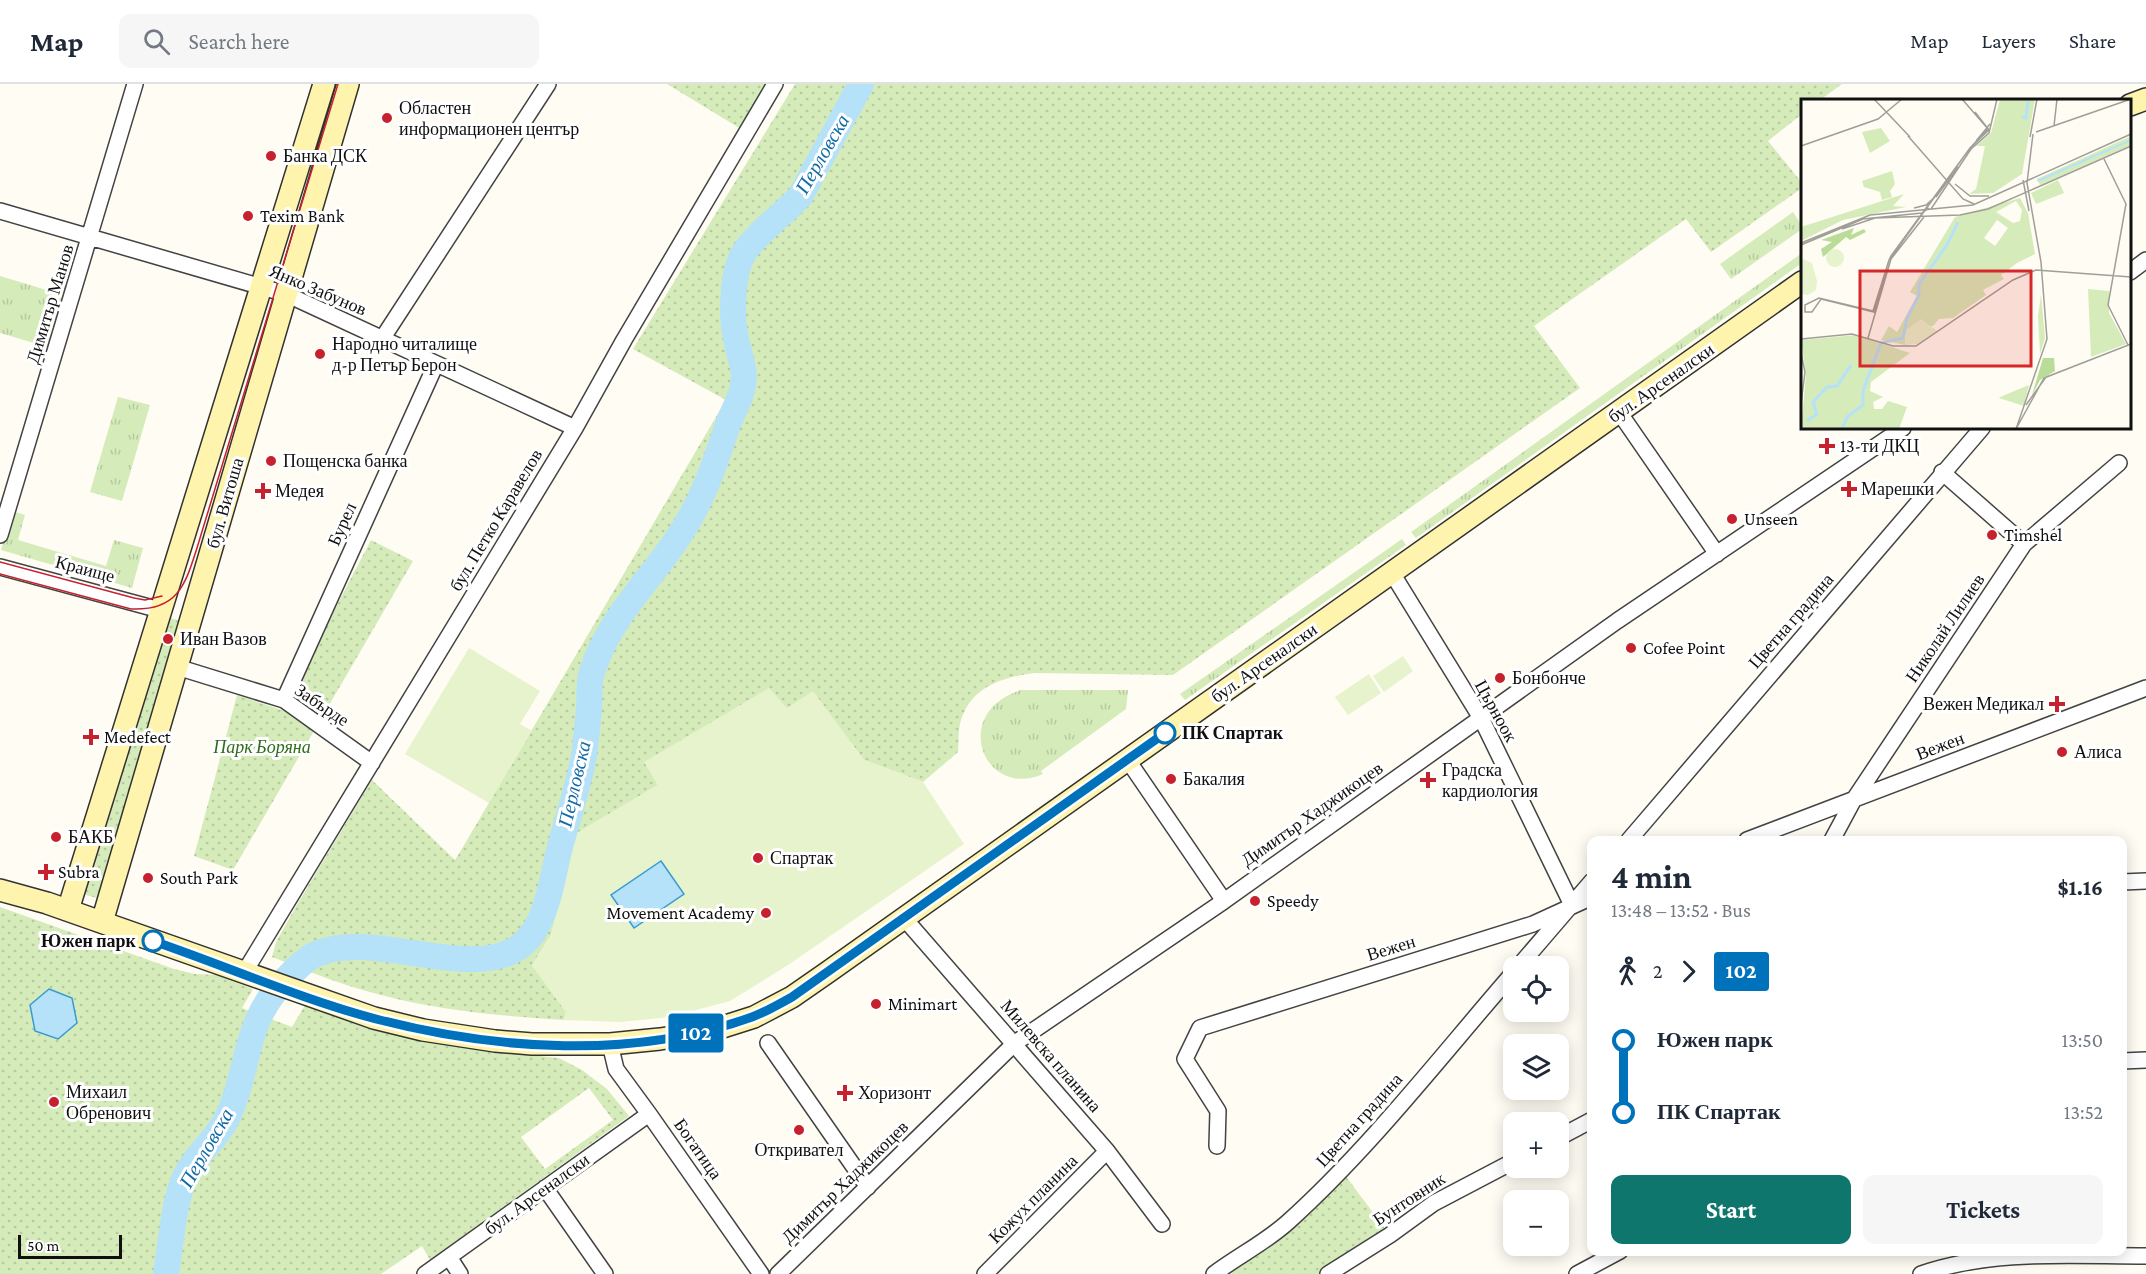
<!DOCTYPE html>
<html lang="en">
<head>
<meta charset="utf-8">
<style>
	:root { --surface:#fff; --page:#f6f6f7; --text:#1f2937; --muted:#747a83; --line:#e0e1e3; --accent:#0f766e }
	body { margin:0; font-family:"Crimson Pro",serif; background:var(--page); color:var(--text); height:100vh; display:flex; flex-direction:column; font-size:22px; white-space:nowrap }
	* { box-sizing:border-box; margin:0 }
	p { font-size:20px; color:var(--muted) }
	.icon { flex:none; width:33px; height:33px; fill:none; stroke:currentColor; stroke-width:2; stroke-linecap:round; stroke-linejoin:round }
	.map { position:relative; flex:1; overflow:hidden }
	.panel { position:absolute; left:1587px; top:752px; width:540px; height:420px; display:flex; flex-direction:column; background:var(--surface); border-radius:12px; box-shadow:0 3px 15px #0003 }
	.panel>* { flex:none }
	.badge { padding:0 12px; border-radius:4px; font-size:21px; line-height:39px }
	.fabs { position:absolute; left:1503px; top:872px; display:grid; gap:12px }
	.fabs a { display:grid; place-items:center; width:66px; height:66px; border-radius:12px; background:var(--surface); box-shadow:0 3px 15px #0003; font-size:30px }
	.scale { position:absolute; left:18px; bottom:15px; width:104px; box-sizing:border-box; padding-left:6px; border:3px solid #101010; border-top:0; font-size:16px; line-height:21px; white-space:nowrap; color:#101010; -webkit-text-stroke:4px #fff; paint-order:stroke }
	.map>.badge { position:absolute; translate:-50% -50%; box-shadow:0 0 0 3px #fff }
	.legs { display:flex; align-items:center; gap:9px; height:66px; padding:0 24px; font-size:20px }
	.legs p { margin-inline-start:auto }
	.summary { display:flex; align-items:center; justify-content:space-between; height:102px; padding:0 24px }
	h1 { font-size:33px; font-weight:700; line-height:45px }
	.primary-button { display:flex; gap:12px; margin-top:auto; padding:12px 24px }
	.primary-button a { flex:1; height:69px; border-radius:12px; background:var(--accent); color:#fff; font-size:24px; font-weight:700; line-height:69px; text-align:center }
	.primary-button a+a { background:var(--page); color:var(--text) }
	ul { padding:0 24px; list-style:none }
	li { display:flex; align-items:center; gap:21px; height:72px; font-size:22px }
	li i { display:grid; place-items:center; width:9px; height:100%; margin:0 8px; background:currentColor }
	li i::after { content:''; width:15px; height:15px; margin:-8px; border:4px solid; border-radius:50%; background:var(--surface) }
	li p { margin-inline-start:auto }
	li:first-child i { background:linear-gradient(#0000 50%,currentColor 0) }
	li:last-child i { background:linear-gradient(currentColor 50%,#0000 0) }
	header { display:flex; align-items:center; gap:36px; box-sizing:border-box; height:84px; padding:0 30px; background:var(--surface); border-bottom:2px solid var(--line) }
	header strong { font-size:28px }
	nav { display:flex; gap:33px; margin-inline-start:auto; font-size:21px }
	.search { width:420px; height:54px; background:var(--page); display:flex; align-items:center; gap:15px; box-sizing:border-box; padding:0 21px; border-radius:12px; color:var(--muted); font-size:22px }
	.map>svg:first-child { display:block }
	.grass { fill:url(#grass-tufts) }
	.park { fill:url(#park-dots); fill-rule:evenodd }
	.pitch { fill:#e6f3cc }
	.water { fill:#b5e1f9; stroke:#389ad3; stroke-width:1.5 }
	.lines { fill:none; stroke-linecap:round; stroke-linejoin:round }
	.river { stroke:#b5e1f9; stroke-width:26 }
	.street-casing { stroke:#434343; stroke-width:18 }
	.secondary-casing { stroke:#323232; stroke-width:24 }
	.street { stroke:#fff; stroke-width:15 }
	.secondary { stroke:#fff4ae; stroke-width:21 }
	.tram { stroke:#c7212d; stroke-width:1.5 }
	.line-1-casing { stroke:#fff; stroke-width:14 }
	.line-1 { stroke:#0072bc; stroke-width:9 }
	.poi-dot { fill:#c7212d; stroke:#fff; stroke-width:2 }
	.stop-1-dot { fill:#fff; stroke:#0072bc; stroke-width:3 }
	.labels { text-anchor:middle; stroke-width:6; stroke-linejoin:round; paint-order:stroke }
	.poi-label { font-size:18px; fill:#101010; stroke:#fff; text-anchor:start }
	.street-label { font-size:18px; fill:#101010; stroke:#fff }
	.stop-label { font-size:18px; font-weight:bold; fill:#101010; stroke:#fff; text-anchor:start }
	.park-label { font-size:18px; font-style:italic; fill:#2f6c1c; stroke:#fff }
	.water-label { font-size:20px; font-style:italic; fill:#126ba8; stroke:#fff }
	.inset-river { fill:none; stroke:#b5e1f9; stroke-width:3 }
	.inset-road { fill:none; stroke:#9f9e98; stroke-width:1.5 }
	.view { fill:#d62828; fill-opacity:0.15; stroke:#d62828; stroke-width:3 }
	.inset-edge { fill:none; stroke:#101010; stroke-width:3 }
</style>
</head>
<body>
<header>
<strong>Map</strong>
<div class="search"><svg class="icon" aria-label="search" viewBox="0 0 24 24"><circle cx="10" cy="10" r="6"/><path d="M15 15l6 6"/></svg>Search here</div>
<nav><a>Map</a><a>Layers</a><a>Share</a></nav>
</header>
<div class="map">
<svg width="2146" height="1190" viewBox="0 0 2146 1190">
	<defs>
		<pattern id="grass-tufts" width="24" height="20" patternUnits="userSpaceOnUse" patternTransform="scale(1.5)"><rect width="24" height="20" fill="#d5ecba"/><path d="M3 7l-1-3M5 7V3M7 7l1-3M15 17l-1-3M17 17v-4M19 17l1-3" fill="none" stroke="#b6c99f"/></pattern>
		<pattern id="park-dots" width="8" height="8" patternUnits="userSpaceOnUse" patternTransform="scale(1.5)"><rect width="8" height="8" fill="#d5ecba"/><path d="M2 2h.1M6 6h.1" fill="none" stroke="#b6c99f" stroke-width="1.8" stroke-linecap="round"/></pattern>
	</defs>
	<rect width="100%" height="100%" fill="#fffcf3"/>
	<path class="grass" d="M 1793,128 L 1802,142 L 1802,145 L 1731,195 L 1720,180 Z
		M 1802,169 L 1802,179 L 1416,454 L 1411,448 Z
		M 69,181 L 74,183 L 51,264 L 0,249 L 0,192 L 60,210 Z
		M 118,313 L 150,321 L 122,417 L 90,408 Z
		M 12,427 L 25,431 L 18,456 L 106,482 L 114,456 L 143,464 L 132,504 L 1,466 Z
		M 1402,455 L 1406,461 L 1185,616 L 1180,610 Z
		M 1021,606 L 1128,606 L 1126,625 L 1041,687 L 1043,690 C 984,716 949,629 1021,606 Z"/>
	<path class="park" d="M 667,0 L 769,0 L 741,45 Z
		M 795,0 L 1842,0 L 1820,16 L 1802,16 L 1802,30 L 1768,57 L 1802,99 L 1802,104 L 1711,168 L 1686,135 L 1534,242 L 1580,304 L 1173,591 L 1035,589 C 1002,593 969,603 960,640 C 958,649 959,659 958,668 L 923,698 L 864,676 L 813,608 L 787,625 L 645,678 L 658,701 L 577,749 L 551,851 L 532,881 L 566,928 L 564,936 C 503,932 441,927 381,911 C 344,902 308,887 272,873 L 276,858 L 298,819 L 372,696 L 455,776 L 463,763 L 726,316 L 633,265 Z
		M 371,456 L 413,477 L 233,786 L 194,772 L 237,611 L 282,626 Z
		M 165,532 L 185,539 L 101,815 L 78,809 Z
		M 0,823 L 174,885 L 195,890 L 217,891 L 253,905 L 242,924 L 292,943 L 305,921 L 372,944 L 420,955 L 463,964 L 559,974 L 582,986 L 607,1005 L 629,1032 L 430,1176 L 422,1162 L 381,1190 L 0,1190 ZM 589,1004 L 613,1036 L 545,1085 L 521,1053 Z
		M 1341,1086 L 1390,1151 L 1328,1190 L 1232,1190 L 1225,1182 Z"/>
	<path class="pitch" d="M 469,564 L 540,607 L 520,640 L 532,647 L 489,719 L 405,670 Z
		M 1403,572 L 1413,587 L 1384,608 L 1373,592 Z
		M 1369,590 L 1381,609 L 1348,631 L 1335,613 Z
		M 769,604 L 787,624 L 813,607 L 864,676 L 923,698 L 964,760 L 788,881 L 730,917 L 670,933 L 620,938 L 564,936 L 566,928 L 532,881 L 551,851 L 577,749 L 658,701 L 644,678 Z"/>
	<path class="water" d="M 661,777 L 684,810 L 634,844 L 611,811 Z
		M 49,905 L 72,914 L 77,939 L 58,955 L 35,947 L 30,921 Z"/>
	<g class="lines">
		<path class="river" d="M 166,1190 C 171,1160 173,1120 185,1093 C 196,1069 219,1054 229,1030 C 251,980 243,938 286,895 C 293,888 302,878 312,872 C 375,838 499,916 537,842 C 549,820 553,791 559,767 C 567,736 578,704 584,672 C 586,656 588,639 589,623 C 590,611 588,599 592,588 C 609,534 649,498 679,452 C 703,416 714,382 727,343 C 731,332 737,321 741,310 C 748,287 740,277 736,255 C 731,233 732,192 742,172 C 746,164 754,156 760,150 C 773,136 788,126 801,111 L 861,0"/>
		<g class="street-casing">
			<path id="street" d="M 0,127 L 286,210 L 575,344
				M 2130,188 L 2146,176
				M 382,255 L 548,0
				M 1619,328 L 1717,470
				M 1942,388 L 2024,460
				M 0,451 L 135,0
				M 0,483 L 160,526
				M 1392,489 L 1481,634 L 1572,821
				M 177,583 L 284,616 L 372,679
				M 284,616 L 436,280
				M 1127,675 L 1224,817
				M 1629,756 L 1982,344
				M 1747,756 L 2146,604
				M 1832,756 L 1853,717 L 2024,460 L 2119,379
				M 2122,798 L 2146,797
				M 904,834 L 1107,1067 L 1162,1140
				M 1519,882 L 1592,797
				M 244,889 L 575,344 L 624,256 L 775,0
				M 768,959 L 868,1103
				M 610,960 L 616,985 L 649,1030 L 761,1190
				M 2122,977 L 2146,976
				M 1558,1054 L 1592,1036
				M 1217,1062 L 1218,1027 L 1185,975 L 1200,944 L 1533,840 L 1592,813
				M 545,1104 L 605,1190
				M 449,1173 L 460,1190
				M 425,1190 L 649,1030
				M 778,1190 L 1015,959 L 1224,817 L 1617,537 L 1903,344
				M 985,1190 L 1107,1067
				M 1214,1190 C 1238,1172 1266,1158 1288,1138 C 1371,1063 1440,973 1514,888
				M 1328,1190 L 1390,1151 L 1434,1119 L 1514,1077
				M 1577,1190 L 1620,1167
				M 1921,1190 C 1994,1165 2071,1172 2146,1172"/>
		</g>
		<g class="secondary-casing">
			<path id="secondary" d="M 2130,21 L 2146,15
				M 0,806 L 47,819 L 374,934 L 423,946 L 495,957 L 532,960 L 610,960 L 660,955 L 710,947 L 754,933 L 792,913 L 828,888 L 1802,198
				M 68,826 L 324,0
				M 102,838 L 348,0"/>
		</g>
		<use href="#street" class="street"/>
		<use href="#secondary" class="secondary"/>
		<path class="tram" d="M 0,478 L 134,514 L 145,516 L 162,512
			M 0,490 L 131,525 C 177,527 185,502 197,464 L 338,0"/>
	</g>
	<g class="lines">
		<g class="line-1-casing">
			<path id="line-1" d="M 153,857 C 226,882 301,915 376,935 C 496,966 633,976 752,933 C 766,928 779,920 792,913 L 1165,649"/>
		</g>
		<use href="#line-1" class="line-1"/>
	</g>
	<g class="poi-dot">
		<circle cx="387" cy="34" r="6"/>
		<circle cx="271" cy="72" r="6"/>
		<circle cx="248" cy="132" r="6"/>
		<circle cx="320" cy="270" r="6"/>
		<path d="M1824 353h6v6h6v6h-6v6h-6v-6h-6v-6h6z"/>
		<circle cx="271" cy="377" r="6"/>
		<path d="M1846 396h6v6h6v6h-6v6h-6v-6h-6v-6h6z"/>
		<path d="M260 398h6v6h6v6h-6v6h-6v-6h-6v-6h6z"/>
		<circle cx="1732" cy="435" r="6"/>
		<circle cx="1992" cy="451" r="6"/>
		<circle cx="168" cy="555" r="6"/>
		<circle cx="1631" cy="564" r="6"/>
		<circle cx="1500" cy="594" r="6"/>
		<path d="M2054 611h6v6h6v6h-6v6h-6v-6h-6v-6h6z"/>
		<path d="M88 644h6v6h6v6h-6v6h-6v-6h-6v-6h6z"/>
		<circle cx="2062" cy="668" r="6"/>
		<circle cx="1171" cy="695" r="6"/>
		<path d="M1425 687h6v6h6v6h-6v6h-6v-6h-6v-6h6z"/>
		<circle cx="56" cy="753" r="6"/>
		<circle cx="758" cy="774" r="6"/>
		<path d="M43 779h6v6h6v6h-6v6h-6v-6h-6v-6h6z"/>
		<circle cx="148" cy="794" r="6"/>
		<circle cx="1255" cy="817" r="6"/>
		<circle cx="766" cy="829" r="6"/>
		<circle cx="876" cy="920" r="6"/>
		<path d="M842 1000h6v6h6v6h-6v6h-6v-6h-6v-6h6z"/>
		<circle cx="54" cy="1018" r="6"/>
		<circle cx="799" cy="1046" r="6"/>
	</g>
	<g class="stop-1-dot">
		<circle cx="1165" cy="649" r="10"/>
		<circle cx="153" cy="857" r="10"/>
	</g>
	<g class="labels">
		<g class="poi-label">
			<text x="399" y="30">Областен<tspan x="399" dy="21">информационен център</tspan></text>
			<text x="283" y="78">Банка ДСК</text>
			<text x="260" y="138">Texim Bank</text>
			<text x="332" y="266">Народно читалище<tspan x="332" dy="21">д-р Петър Берон</tspan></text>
			<text x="1840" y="368">13-ти ДКЦ</text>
			<text x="283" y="383">Пощенска банка</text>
			<text x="1861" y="411">Марешки</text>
			<text x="275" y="413">Медея</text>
			<text x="1744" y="441">Unseen</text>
			<text x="2004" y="457">Timshel</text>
			<text x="180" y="561">Иван Вазов</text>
			<text x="1643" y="570">Cofee Point</text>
			<text x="1512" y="600">Бонбонче</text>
			<text x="2044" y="626" text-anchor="end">Вежен Медикал</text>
			<text x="104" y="659">Medefect</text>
			<text x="2074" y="674">Алиса</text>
			<text x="1442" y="692">Градска<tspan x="1442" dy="21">кардиология</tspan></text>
			<text x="1183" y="701">Бакалия</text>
			<text x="68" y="759">БАКБ</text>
			<text x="770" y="780">Спартак</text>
			<text x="58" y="794">Subra</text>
			<text x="160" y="800">South Park</text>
			<text x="1267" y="823">Speedy</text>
			<text x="754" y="835" text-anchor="end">Movement Academy</text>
			<text x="888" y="926">Minimart</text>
			<text x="66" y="1014">Михаил<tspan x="66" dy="21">Обренович</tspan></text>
			<text x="858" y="1015">Хоризонт</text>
			<text x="799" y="1072" text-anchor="middle">Откривател</text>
		</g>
		<g class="street-label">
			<text transform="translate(318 206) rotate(23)" y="6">Янко Забунов</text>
			<text transform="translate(50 220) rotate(-73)" y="6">Димитър Манов</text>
			<text transform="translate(1661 299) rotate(-35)" y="6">бул. Арсеналски</text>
			<text transform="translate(225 419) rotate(-74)" y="6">бул. Витоша</text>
			<text transform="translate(496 436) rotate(-59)" y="6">бул. Петко Каравелов</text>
			<text transform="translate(342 440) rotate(-66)" y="6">Бурел</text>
			<text transform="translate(85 485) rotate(15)" y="6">Краище</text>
			<text transform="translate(1791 537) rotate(-49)" y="6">Цветна градина</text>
			<text transform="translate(1945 544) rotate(-56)" y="6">Николай Лилиев</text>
			<text transform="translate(1264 579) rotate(-35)" y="6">бул. Арсеналски</text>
			<text transform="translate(322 621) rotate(34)" y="6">Забърде</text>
			<text transform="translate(1496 627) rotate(61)" y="6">Църноок</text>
			<text transform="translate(1940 662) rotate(-21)" y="6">Вежен</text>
			<text transform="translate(1312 730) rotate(-35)" y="6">Димитър Хаджикоцев</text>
			<text transform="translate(1391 864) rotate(-17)" y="6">Вежен</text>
			<text transform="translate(1051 972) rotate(49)" y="6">Милевска планина</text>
			<text transform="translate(1359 1036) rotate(-48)" y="6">Цветна градина</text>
			<text transform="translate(698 1065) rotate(55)" y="6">Богатица</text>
			<text transform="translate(845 1098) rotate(-44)" y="6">Димитър Хаджикоцев</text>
			<text transform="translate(537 1110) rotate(-36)" y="6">бул. Арсеналски</text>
			<text transform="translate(1033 1115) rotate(-45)" y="6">Кожух планина</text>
			<text transform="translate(1409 1115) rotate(-33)" y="6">Бунтовник</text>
		</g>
		<g class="stop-label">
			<text x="1182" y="655">ПК Спартак</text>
			<text x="136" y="863" text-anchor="end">Южен парк</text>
		</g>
		<g class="park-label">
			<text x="262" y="669">Парк Боряна</text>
		</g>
		<g class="water-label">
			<text transform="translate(822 70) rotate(-60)" y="7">Перловска</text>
			<text transform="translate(574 700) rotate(-77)" y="7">Перловска</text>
			<text transform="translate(206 1064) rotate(-60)" y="7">Перловска</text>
		</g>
	</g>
	<g transform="translate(1801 15)">
		<rect width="330" height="330" fill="#fffcf3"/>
		<path d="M 80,29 L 89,42 L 69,54 L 61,33 ZM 91,72 L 94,85 L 89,92 L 91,98 L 81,101 L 79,93 L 63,88 L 61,82 Z" fill="#d5ecba"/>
		<path d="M 53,129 L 50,136 L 63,130 L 65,133 L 49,141 L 45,138 L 22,158 L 20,150 L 31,143 L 20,141 ZM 242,259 L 253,259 L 254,272 L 239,281 L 231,296 Z" fill="#b9dd98"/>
		<path d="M 199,0 L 234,0 L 221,75 L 192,94 L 168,95 L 175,90 L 184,47 L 175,47 L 190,34 ZM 330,37 L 330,46 L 239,86 L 236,80 ZM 257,81 L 263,94 L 235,105 L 230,94 ZM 103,95 L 92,107 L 105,108 L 42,121 L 0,142 L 0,128 ZM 219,99 L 227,114 L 234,155 L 216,164 L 200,176 L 203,180 L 182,191 L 185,196 L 152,219 L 138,220 L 132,227 L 111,228 L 105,232 L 104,246 L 80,241 L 88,227 L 96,233 L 116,197 L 109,193 L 154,118 ZM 215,102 L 221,111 L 219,122 L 212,124 L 195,113 ZM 196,121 L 207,129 L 194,147 L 183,139 ZM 240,195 L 244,239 L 239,255 L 237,217 ZM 55,236 L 109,254 L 70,283 L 69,292 L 82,298 L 72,303 L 73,310 L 81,310 L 87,302 L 106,308 L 98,330 L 0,330 L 5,276 L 0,241 ZM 228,286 L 223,307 L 198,299 L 199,298 Z" fill="#d5ecba" fill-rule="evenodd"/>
		<path d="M 287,190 L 308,192 L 308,214 L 325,245 L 290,258 Z" fill="#d5ecba"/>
		<path d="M25 159a9 9 0 1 1 18 0a9 9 0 1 1-18 0ZM 0,159 L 11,164 L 16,182 L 15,191 L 7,196 L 0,195 ZM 120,220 L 136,232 L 117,245 L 104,246 L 105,231 Z" fill="#e6f3cc"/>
		<path d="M 330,40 L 330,42 L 237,83 L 236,81 Z" fill="#b5e1f9"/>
		<path class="inset-river" d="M 221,18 L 225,19 L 227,2M 6,322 L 16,315 L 12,303 L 26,288 L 36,287 L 50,266M 41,330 L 46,318 L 62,306 L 62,292 L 80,244 L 102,239 L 106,219 L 118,196 L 118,185 L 146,146 L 157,123"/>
		<path class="inset-road" d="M 73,0 L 109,38M 161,0 L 187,30 L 169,49 L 90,157 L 88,161 L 72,212 L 18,199 L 4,206 L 4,213 L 11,213 L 20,200 L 73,213 L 91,157 L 169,49 L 188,31 L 174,13M 253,27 L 256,0M 235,33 L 330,0M 107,37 L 162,100 L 173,105M 229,38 L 236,0M 175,42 L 189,25M 0,47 L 77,20 L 101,0M 303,60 L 325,105 L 307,206 L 327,246M 222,81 L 228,112M 154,85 L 169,97 L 188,97M 135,98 L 157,68M 113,109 L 125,106 L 136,96M 130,110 L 170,50 L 188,34 L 196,0M 41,130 L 74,119 L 159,116 L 187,110 L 330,47M 0,144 L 69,116 L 172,106 L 330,35M 0,146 L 62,120 L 121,114 L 128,109M 67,239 L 90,160 L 123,118M 0,240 L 51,235 L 92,247 L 115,247 L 212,181 L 235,171 L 330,178M 0,254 L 4,273 L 0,305M 225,306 L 245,278 L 330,245M 215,330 L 246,240 L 240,163 L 226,84 L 232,35M 215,330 L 243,279 L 330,245"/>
		<path class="view" d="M 59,172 L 230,172 L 230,267 L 59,267 Z"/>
		<rect width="330" height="330" class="inset-edge"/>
	</g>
</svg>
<div class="fabs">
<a><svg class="icon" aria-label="locate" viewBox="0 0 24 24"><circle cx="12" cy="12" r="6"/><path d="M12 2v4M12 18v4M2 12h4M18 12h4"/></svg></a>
<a><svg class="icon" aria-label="layers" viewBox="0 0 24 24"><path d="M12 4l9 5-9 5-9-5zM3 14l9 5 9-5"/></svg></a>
<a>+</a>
<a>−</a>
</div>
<div class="scale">50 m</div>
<b class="badge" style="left:696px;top:949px;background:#0072bc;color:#fff">102</b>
<section class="panel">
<div class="summary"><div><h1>4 min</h1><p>13:48 – 13:52 · Bus</p></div><b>$1.16</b></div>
<div class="legs"><svg class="icon" aria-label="walk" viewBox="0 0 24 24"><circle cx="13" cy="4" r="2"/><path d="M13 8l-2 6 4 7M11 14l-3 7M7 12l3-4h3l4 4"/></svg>2<svg class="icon" aria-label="forward" viewBox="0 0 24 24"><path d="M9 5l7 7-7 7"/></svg><b class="badge" style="background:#0072bc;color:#fff">102</b></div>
<ul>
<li><i style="color:#0072bc"></i><b>Южен парк</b><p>13:50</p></li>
<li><i style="color:#0072bc"></i><b>ПК Спартак</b><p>13:52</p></li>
</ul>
<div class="primary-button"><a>Start</a><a>Tickets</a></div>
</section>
</div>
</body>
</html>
